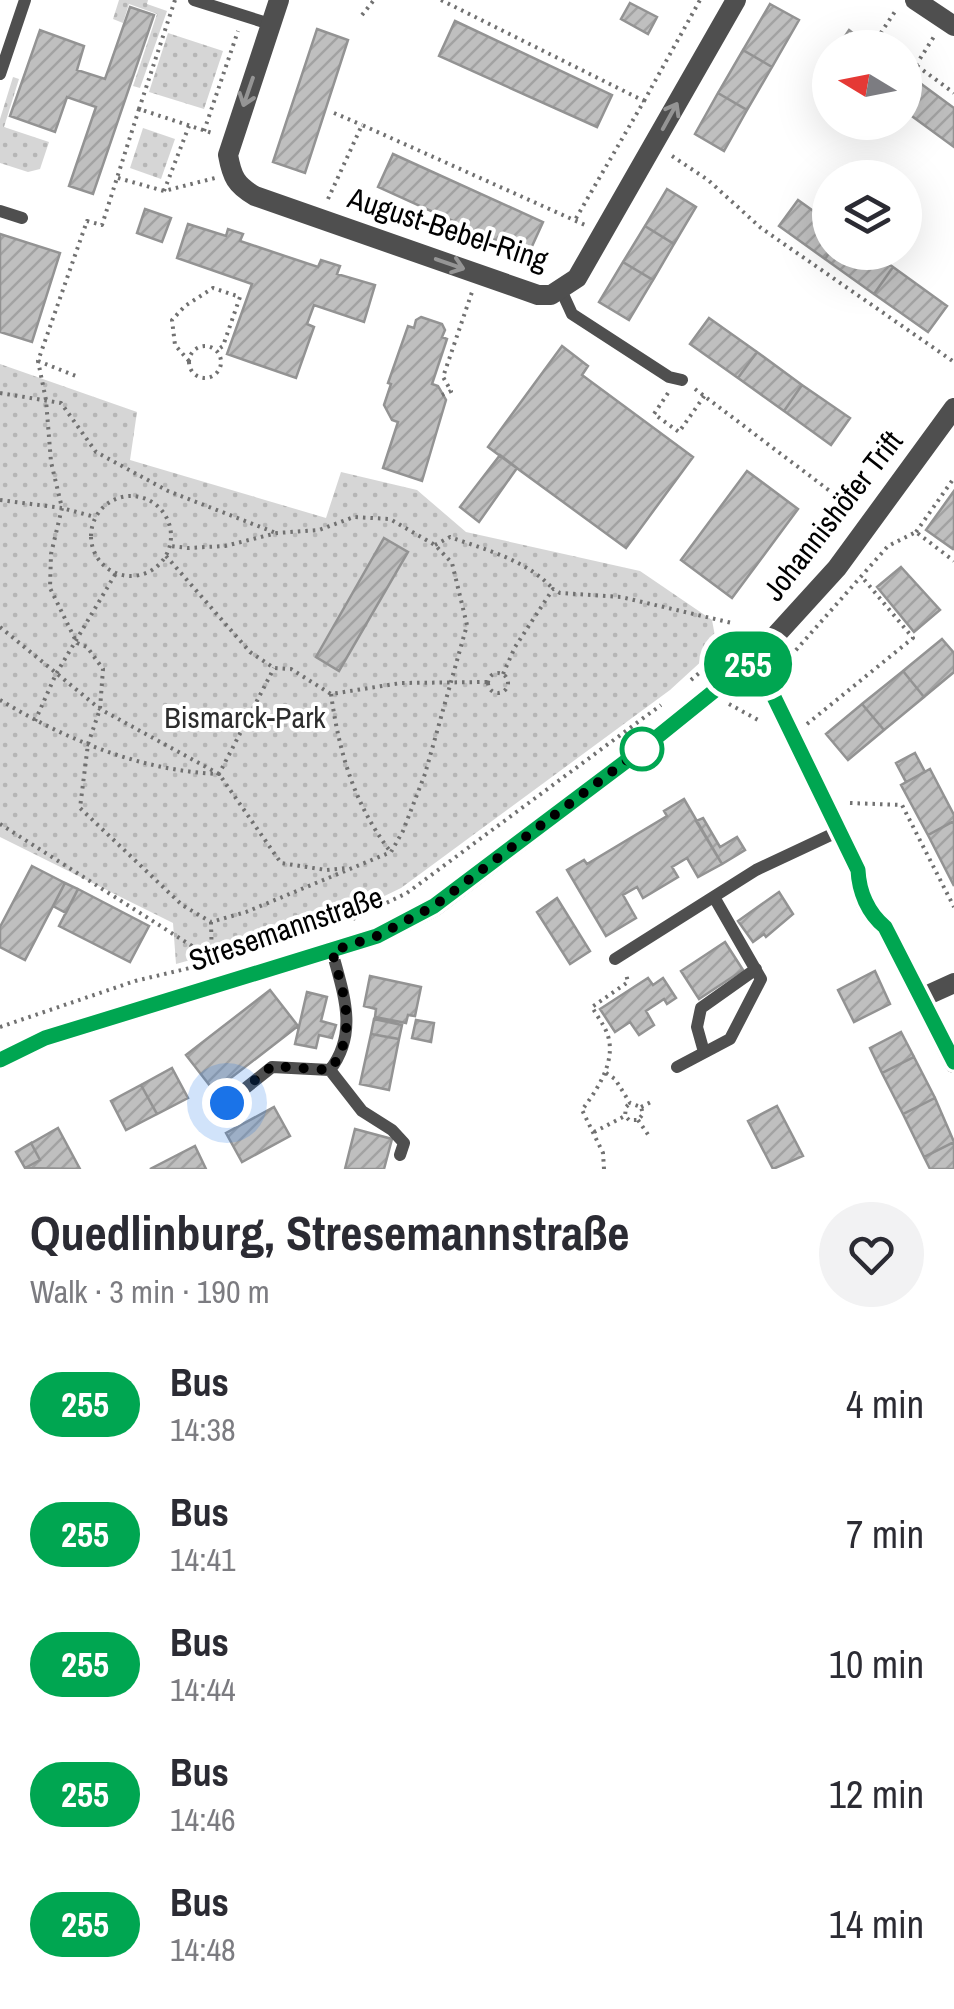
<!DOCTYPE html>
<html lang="en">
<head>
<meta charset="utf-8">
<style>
	:root { --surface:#fff; --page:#f2f2f3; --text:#2b2b33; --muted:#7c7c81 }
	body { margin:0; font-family:"Archivo Narrow",sans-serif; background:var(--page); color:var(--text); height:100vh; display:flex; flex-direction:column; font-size:38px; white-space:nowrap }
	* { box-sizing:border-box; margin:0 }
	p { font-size:32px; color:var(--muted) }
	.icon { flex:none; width:55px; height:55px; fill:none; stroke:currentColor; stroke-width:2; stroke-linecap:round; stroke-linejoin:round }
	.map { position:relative; height:1169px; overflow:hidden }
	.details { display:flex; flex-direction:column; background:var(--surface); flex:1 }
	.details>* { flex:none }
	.badge { padding:0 20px; border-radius:32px; font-size:35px; line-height:65px }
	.needle { width:65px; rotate:280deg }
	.fabs { position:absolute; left:812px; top:30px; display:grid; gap:20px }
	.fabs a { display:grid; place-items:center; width:110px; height:110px; border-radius:50%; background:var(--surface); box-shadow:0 10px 40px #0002; font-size:50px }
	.you { position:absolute; width:50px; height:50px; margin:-25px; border:8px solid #fff; border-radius:50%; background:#1a73e8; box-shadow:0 0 0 15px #1a73e833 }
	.map>.badge { position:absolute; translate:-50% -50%; box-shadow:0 0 0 5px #fff }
	.round { display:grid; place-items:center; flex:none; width:105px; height:105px; border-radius:52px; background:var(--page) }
	.headline { display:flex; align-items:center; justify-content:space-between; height:170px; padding:0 30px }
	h1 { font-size:48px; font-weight:800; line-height:75px }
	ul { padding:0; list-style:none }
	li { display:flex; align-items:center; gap:30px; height:130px; padding:0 30px }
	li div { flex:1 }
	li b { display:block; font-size:38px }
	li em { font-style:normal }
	li .badge { min-width:110px; font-weight:700; text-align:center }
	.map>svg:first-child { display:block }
	.grass { fill:url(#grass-dots) }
	.building { fill:url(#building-hatch); stroke:#939393; stroke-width:2.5 }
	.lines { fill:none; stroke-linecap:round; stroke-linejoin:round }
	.path { stroke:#717171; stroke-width:4; stroke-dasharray:2.5 5; stroke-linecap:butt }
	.service { stroke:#4f4f4f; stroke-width:12 }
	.minor { stroke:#4f4f4f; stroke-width:20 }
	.oneway { stroke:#959595 }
	.line-casing { stroke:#fff; stroke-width:22 }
	.line { stroke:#00a651; stroke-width:15 }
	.walk { stroke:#000; stroke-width:10; stroke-dasharray:0 18 }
	.stop-dot { fill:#fff; stroke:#00a651; stroke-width:5 }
	.labels { text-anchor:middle; stroke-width:8; stroke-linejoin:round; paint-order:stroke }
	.street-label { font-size:30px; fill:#000; stroke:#fff }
	.park-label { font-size:30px; fill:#2d2d2d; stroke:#fff }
</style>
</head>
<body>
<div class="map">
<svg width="954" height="1169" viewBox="0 0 954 1169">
	<defs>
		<pattern id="grass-dots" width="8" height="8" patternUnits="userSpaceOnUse" patternTransform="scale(2.5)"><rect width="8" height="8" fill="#d6d6d6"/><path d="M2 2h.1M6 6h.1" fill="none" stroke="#b6b6b6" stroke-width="1.8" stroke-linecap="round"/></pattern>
		<pattern id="building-hatch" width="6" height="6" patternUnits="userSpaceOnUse" patternTransform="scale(2.5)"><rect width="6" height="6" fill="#bfbfbf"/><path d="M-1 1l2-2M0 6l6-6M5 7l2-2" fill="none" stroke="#a2a2a2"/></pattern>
	</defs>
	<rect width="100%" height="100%" fill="#fff"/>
	<path class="grass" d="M 119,0 L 148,0 L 147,4 L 167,11 L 140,88 L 133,86 L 157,14 L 129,4 L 123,23 L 113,19 Z
		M 168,33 L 223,51 L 204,109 L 149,92 Z
		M 13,77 L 19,79 L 4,127 L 49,142 L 40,169 L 28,172 L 0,163 L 0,119 Z
		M 143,128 L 175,139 L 161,179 L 130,168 Z
		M 0,364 L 137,412 L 130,460 L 326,518 L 341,472 L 417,490 L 466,532 L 640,571 L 712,620 L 717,647 L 670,690 L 401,888 L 337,919 L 176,964 L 173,923 L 0,837 Z"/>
	<path class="building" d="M 630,3 L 657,17 L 648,34 L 621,19 Z
		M 770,4 L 799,20 L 772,67 L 743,50 Z
		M 130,7 L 154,15 L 93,194 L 69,186 L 96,107 L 67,97 L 55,132 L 10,116 L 40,30 L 84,46 L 77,70 L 105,79 Z
		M 455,21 L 612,95 L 597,127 L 439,56 Z
		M 317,29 L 348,40 L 305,173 L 273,162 Z
		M 849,30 L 871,48 L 837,48 Z
		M 743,50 L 772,67 L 747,110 L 718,93 Z
		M 905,72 L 954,108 L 954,147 L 905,111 Z
		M 718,93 L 747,110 L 724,151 L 695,134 Z
		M 393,154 L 543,222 L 528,255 L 378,187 Z
		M 667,189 L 696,207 L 674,244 L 645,226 Z
		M 798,200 L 830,223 L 830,252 L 825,259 L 779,226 Z
		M 145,209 L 171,218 L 162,242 L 137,233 Z
		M 188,224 L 226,236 L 228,229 L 243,234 L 240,241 L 318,267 L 321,260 L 340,266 L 337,274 L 375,285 L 364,322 L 314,305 L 307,324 L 314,327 L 296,378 L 227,354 L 252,284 L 177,258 Z
		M 645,226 L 674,244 L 653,280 L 623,262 Z
		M 0,234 L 60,253 L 32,342 L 0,332 Z
		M 830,252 L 872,252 L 893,267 L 874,294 L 825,259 Z
		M 623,262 L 653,280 L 629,320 L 599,302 Z
		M 893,267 L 947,306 L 928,332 L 874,294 Z
		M 421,317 L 442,324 L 445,330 L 442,337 L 447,339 L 432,384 L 438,386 L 446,400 L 422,481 L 383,468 L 398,422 L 392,420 L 384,405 L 391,384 L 388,383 L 408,326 L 414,328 L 416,320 Z
		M 709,318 L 757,352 L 738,378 L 690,344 Z
		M 562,346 L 588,366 L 582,375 L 693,457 L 626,548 L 488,447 Z
		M 757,352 L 802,385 L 784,411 L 738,378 Z
		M 802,385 L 850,418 L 831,445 L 784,411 Z
		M 500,455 L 517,468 L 479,522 L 460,507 Z
		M 747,471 L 798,509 L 732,598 L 681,560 Z
		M 954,491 L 954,548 L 953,549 L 926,530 Z
		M 384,538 L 408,552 L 339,671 L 316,657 Z
		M 901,567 L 940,610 L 914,632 L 877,587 Z
		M 942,639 L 954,653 L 954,672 L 924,697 L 903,671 Z
		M 903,671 L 924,697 L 884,730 L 862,704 Z
		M 862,704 L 884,730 L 848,760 L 826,734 Z
		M 915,753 L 925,772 L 906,782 L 896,763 Z
		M 930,769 L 954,815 L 954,821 L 928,835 L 901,785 Z
		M 684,799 L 722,864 L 698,877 L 687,858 L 672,867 L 678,877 L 643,898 L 637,887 L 623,895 L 636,918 L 606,936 L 567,870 L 584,860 L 587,864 L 667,816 L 664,811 Z
		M 703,818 L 720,847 L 737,837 L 745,850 L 722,864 L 696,821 Z
		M 954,821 L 954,886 L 928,835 Z
		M 32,866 L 65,883 L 25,960 L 0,947 L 0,927 Z
		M 65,883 L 78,889 L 66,913 L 53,906 Z
		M 78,889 L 149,926 L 130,962 L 59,926 Z
		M 779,892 L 793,914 L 766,937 L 764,934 L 753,942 L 738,921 Z
		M 557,898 L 590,951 L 570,964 L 537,912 Z
		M 725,942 L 743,970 L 699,999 L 681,971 Z
		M 875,971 L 890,1004 L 854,1022 L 838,990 Z
		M 370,976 L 421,987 L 415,1016 L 408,1015 L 406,1023 L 375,1017 L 376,1009 L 364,1006 Z
		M 648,978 L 653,985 L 663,978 L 676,998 L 667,1004 L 664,999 L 646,1011 L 654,1025 L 639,1035 L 630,1022 L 615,1032 L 600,1009 Z
		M 270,990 L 298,1026 L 214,1091 L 186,1055 Z
		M 307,992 L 327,997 L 321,1021 L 336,1025 L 332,1038 L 319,1035 L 316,1048 L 295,1044 Z
		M 374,1019 L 402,1025 L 399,1039 L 371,1034 Z
		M 416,1020 L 434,1023 L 431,1042 L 412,1038 Z
		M 901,1032 L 914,1057 L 882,1073 L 870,1048 Z
		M 371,1034 L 399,1039 L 389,1090 L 360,1084 Z
		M 914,1057 L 935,1098 L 903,1114 L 882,1073 Z
		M 172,1068 L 188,1098 L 157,1114 L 141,1085 Z
		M 141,1085 L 157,1114 L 126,1130 L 111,1101 Z
		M 935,1098 L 954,1142 L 924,1157 L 903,1114 Z
		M 777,1106 L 803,1156 L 773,1169 L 748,1121 Z
		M 274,1107 L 290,1136 L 242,1162 L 226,1133 Z
		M 58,1128 L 80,1169 L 25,1168 L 16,1152 Z
		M 355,1129 L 392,1139 L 384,1169 L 345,1169 Z
		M 954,1142 L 954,1169 L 930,1169 L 924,1157 Z
		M 31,1143 L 40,1160 L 25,1168 L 16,1152 Z
		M 195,1146 L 206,1169 L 150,1169 Z"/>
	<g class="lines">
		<path class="path" d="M 175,0 L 139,109 L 215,134
			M 441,0 L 644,101 L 575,220
			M 362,15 L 374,0
			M 892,48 L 878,37 L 896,10
			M 905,57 L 954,93
			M 916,65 L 935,35
			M 644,101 L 700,0
			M 139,109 L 102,225 L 87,221 L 38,361 L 46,400 L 51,462 L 62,508 L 51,554 L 50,588 L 77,643 L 87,647 L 103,669 L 100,709 L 88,744 L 80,808 L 182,905 L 211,922 L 246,912 L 391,852 L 403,831 L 425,774 L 467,625 L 452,563 L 435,545 L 390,519 L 354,517 L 319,530 L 277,533 L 225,546 L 188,548 L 170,546
			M 334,113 L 362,125
			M 204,131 L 238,31
			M 672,156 L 708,180 L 761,228 L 954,362
			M 118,178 L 164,191 L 215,178
			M 164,191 L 189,126
			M 328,199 L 362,125 L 585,225
			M189 362a16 16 0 1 1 32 0a16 16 0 1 1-32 0Z
			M 38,361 L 76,376
			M 189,361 L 175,345 L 172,320 L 185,306 L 213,288 L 240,297 L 223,346 L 217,350
			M 695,389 L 855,510
			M 0,393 L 61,403 L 96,452 L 168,491 L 276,533
			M 668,393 L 654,414 L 679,432 L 705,395
			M 442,395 L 451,391 L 443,377 L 472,292
			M91 536a40 40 0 1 1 80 0a40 40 0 1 1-80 0Z
			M 0,500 L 62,508 L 95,517
			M 916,532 L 954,478
			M 435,545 L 450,537 C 486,550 527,560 553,589
			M 166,556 L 250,652 L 274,668 L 291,669 L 331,694 L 401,683 L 487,682
			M 0,627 L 100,709 L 219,774 L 281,863 L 326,870 L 347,868
			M 781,667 L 888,546 L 916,532 L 954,561
			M488 683a10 10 0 1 1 20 0a10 10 0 1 1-20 0Z
			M 503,674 L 515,647 L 553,589 L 560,593 L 621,597 L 732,623
			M 691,680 L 741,637
			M 331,694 C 339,752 354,804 390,851
			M 0,700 C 67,740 141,771 219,774 L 274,668
			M 729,704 L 760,721
			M 35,721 L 56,674 L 116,573
			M 807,724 L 913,638 L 862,577
			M 850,803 L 902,805 L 954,907
			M 0,824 L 192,946 L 212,963
			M 353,919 L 407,893 L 661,705
			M 211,922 L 212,962
			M 0,1027 L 135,981 L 211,963
			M 606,1073 L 615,1079 L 630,1103 L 641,1107 L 643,1114 L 638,1120 L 629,1120 L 625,1116 L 626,1107 L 630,1103
			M 641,1107 L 653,1101
			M 638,1120 L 649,1136
			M 594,1132 L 625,1116
			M 604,1169 L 603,1153 L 582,1110 C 597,1090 616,1062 608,1036 C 605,1026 597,1016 592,1007 L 628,982 L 626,974"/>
		<path class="service" d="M 194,0 L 270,24
			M 0,74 L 25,0
			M 0,211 L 22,218
			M 561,290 L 572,314 L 669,377 L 682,380
			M 615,959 L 756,870 L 837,832
			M 704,1052 L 697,1027 L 701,1008 L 756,969
			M 677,1067 L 730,1039 L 761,979 L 714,897
			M 330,1070 C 359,1032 343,993 332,951
			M 330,1070 L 362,1111 L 392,1130 L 404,1143 L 400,1155
			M 227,1103 L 272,1067 L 330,1070"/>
		<path class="minor" d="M 279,0 L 228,155 C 232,177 236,185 255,196 L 538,295 L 551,295 L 577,278 L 736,0
			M 915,0 L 954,26
			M 755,658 L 858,870 C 859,893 868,913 885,927 L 954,1063
			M 921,998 L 954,983
			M 0,1060 L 45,1038 L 377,936 L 435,906 L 641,750 L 755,658 L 837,568 L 954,408"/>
	</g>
	<defs><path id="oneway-shaft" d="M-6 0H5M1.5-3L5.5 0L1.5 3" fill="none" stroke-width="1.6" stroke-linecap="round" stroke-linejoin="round" transform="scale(2.5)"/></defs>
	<g class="oneway">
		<use href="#oneway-shaft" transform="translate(248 92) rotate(109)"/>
		<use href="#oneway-shaft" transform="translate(670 116) rotate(-61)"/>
		<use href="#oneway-shaft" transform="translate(450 264) rotate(19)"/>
	</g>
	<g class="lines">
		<g class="line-casing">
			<path id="line" d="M 0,1060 L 45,1038 L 377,936 L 434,906 L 641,750 L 755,658 L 858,870 C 859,892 868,913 885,927 L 954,1062"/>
		</g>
		<use href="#line" class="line"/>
		<path class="walk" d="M 227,1103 L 272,1066 L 330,1070 C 359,1032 343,993 332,951 L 377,936 L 434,906 L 642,749"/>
	</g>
	<circle class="stop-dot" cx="642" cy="749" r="20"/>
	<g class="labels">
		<g class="street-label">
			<text transform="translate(448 229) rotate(18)" y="10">August-Bebel-Ring</text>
			<text transform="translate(833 516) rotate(-52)" y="10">Johannishöfer Trift</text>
			<text transform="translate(286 929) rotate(-19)" y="10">Stresemannstraße</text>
		</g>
		<g class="park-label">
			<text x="245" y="728">Bismarck-Park</text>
		</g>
	</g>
</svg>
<div class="fabs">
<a><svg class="needle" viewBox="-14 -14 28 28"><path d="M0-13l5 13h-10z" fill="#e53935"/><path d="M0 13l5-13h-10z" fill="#7c7c81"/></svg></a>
<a><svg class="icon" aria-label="layers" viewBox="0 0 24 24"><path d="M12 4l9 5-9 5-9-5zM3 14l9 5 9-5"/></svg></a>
</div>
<div class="you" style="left:227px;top:1103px"></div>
<b class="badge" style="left:748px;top:664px;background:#00a651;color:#fff">255</b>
</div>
<section class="details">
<div class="headline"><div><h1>Quedlinburg, Stresemannstraße</h1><p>Walk · 3 min · 190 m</p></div><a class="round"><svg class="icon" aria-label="heart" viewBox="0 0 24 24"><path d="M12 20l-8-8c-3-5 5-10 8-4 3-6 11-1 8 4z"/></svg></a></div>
<ul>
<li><span class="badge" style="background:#00a651;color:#fff">255</span><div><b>Bus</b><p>14:38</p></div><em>4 min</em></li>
<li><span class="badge" style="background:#00a651;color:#fff">255</span><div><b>Bus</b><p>14:41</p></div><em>7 min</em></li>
<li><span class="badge" style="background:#00a651;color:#fff">255</span><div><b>Bus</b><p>14:44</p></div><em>10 min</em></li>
<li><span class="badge" style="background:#00a651;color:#fff">255</span><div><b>Bus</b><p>14:46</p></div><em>12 min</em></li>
<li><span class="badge" style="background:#00a651;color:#fff">255</span><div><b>Bus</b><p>14:48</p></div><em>14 min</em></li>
</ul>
</section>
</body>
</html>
